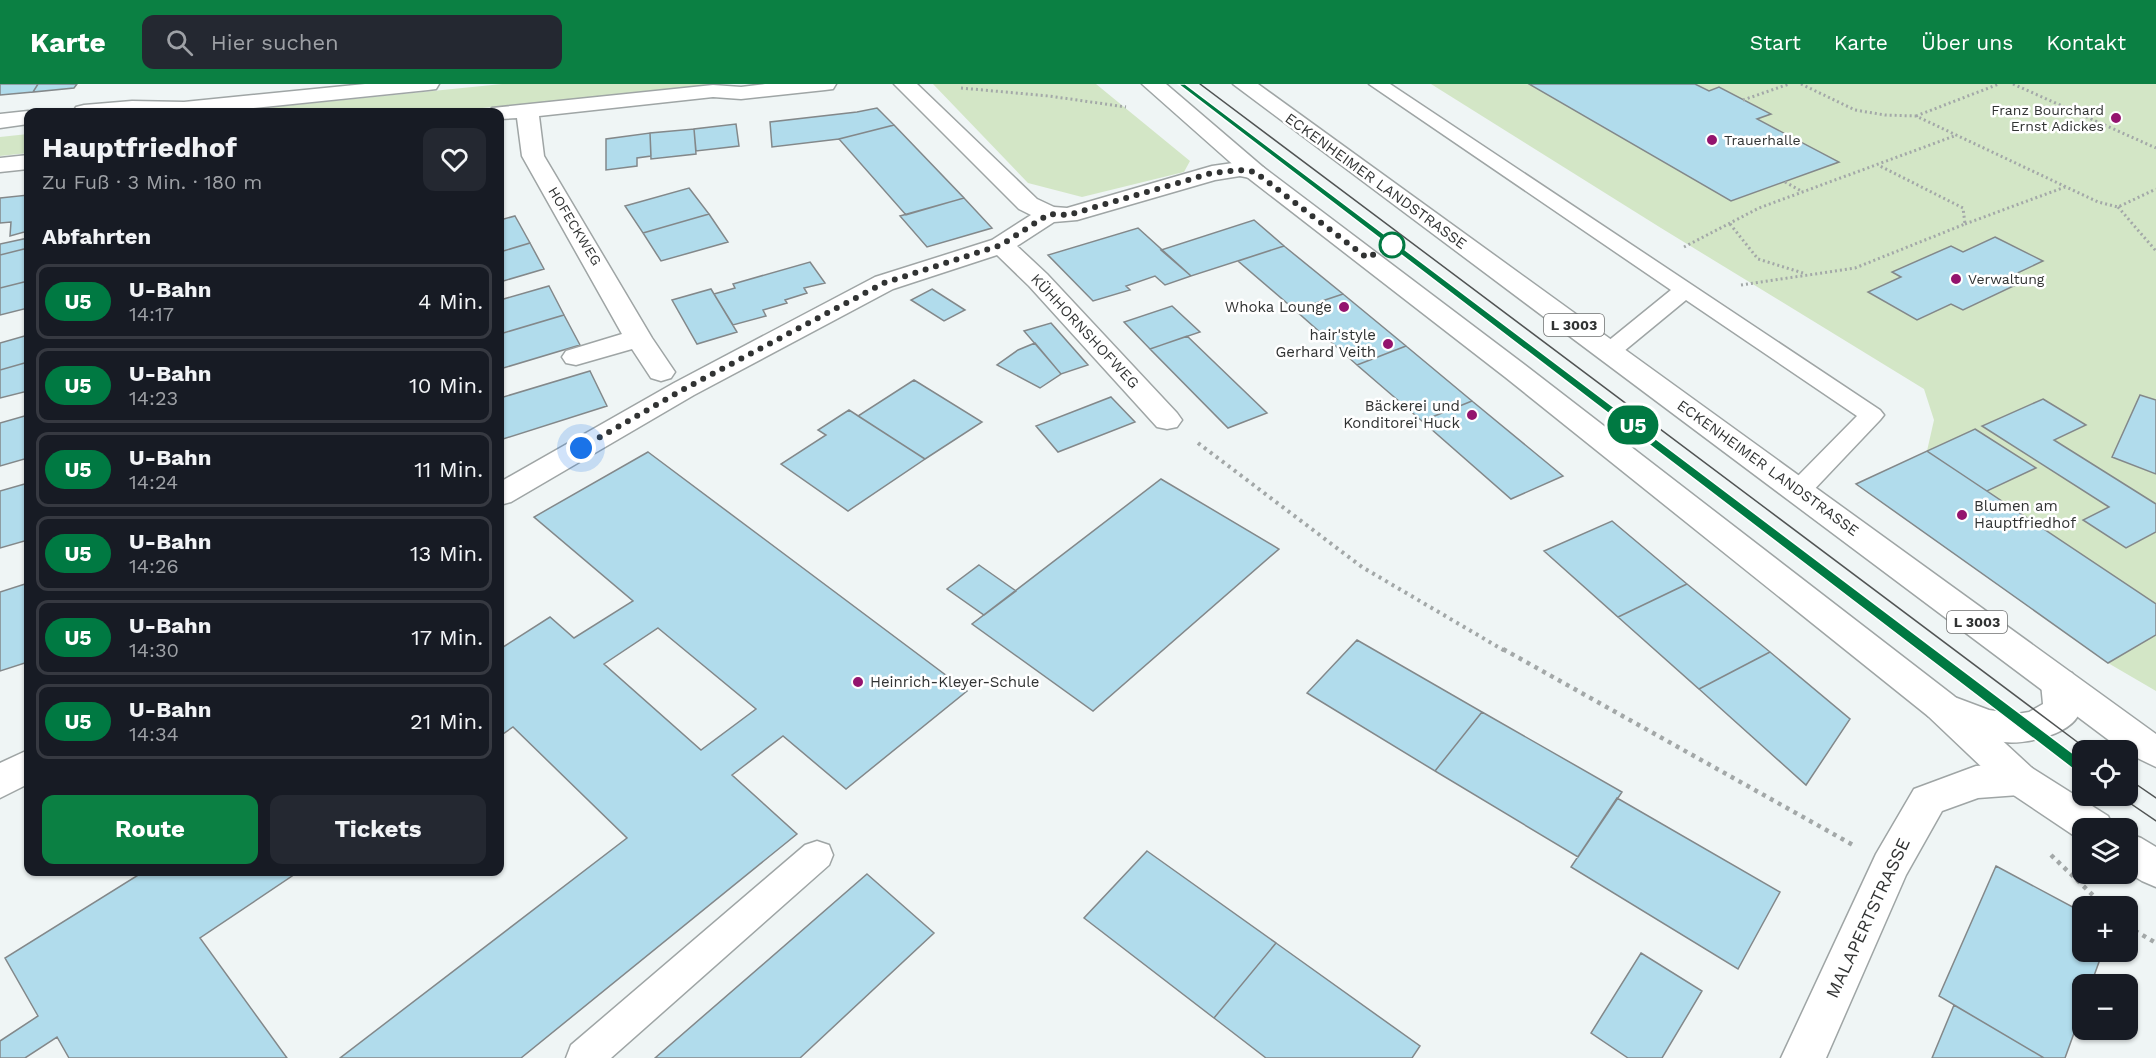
<!DOCTYPE html>
<html lang="de">
<head>
<meta charset="utf-8">
<style>
	:root { --surface:#171b24; --page:#242831; --text:#f1f3f6; --muted:#9ea1a6; --line:#363941; --accent:#0b8043 }
	body { margin:0; font-family:"Work Sans",sans-serif; background:var(--page); color:var(--text); height:100vh; display:flex; flex-direction:column; font-size:22px; white-space:nowrap }
	* { box-sizing:border-box; margin:0 }
	p { font-size:20px; color:var(--muted) }
	.icon { flex:none; width:33px; height:33px; fill:none; stroke:currentColor; stroke-width:2; stroke-linecap:round; stroke-linejoin:round }
	.map { position:relative; flex:1; overflow:hidden }
	.drawer { position:absolute; left:24px; top:24px; width:480px; height:768px; display:flex; flex-direction:column; background:var(--surface); border-radius:12px; box-shadow:0 2px 4px #0004 }
	.drawer>* { flex:none }
	.badge { padding:0 12px; border-radius:20px; font-size:21px; line-height:39px }
	.controls { position:absolute; left:2072px; top:656px; display:grid; gap:12px }
	.controls a { display:grid; place-items:center; width:66px; height:66px; border-radius:12px; background:var(--surface); box-shadow:0 2px 4px #0004; font-size:30px }
	.you { position:absolute; width:30px; height:30px; margin:-15px; border:4px solid #fff; border-radius:50%; background:#1a73e8; box-shadow:0 0 0 9px #1a73e833 }
	.map>.badge { position:absolute; translate:-50% -50%; box-shadow:0 0 0 3px #fff }
	h2 { padding:0 18px; font-size:22px; line-height:54px }
	.round { display:grid; place-items:center; flex:none; width:63px; height:63px; border-radius:12px; background:var(--page) }
	.head { display:flex; align-items:center; justify-content:space-between; height:102px; padding:0 18px }
	h1 { font-size:28px; font-weight:700; line-height:45px }
	.cta { display:flex; gap:12px; margin-top:auto; padding:12px 18px }
	.cta a { flex:1; height:69px; border-radius:12px; background:var(--accent); color:#fff; font-size:24px; font-weight:700; line-height:69px; text-align:center }
	.cta a+a { background:var(--page); color:var(--text) }
	ul { padding:0; list-style:none }
	li { display:flex; align-items:center; gap:18px; height:75px; margin:0 12px 9px; padding:0 6px; border:3px solid var(--line); border-radius:12px }
	li div { flex:1 }
	li b { display:block; font-size:22px }
	li em { font-style:normal }
	li .badge { min-width:66px; font-weight:700; text-align:center }
	header { display:flex; align-items:center; gap:36px; box-sizing:border-box; height:84px; padding:0 30px; background:var(--accent); color:#fff }
	header strong { font-size:28px }
	nav { display:flex; gap:33px; margin-inline-start:auto; font-size:21px }
	.search { width:420px; height:54px; background:var(--page); display:flex; align-items:center; gap:15px; box-sizing:border-box; padding:0 21px; border-radius:12px; color:var(--muted); font-size:22px }
	.map>svg:first-child { display:block }
	.green { fill:#d3e6c6 }
	.building { fill:#b1dcec; stroke:#83888a; stroke-width:1.5; fill-rule:evenodd }
	.lines { fill:none; stroke-linecap:round; stroke-linejoin:round }
	.service-casing { stroke:#9fa5a5; stroke-width:3 }
	.minor-casing { stroke:#9fa5a5; stroke-width:3 }
	.primary-casing { stroke:#9fa5a5; stroke-width:3 }
	.path-far2 { stroke:#a3a8a8; stroke-width:3; stroke-dasharray:2 3; stroke-linecap:butt }
	.path-far1 { stroke:#a3a8a8; stroke-width:4; stroke-dasharray:3 4.5; stroke-linecap:butt }
	.path { stroke:#a3a8a8; stroke-width:4.5; stroke-dasharray:4 5; stroke-linecap:butt }
	.service { fill:#fff; fill-rule:evenodd }
	.minor { fill:#fff; fill-rule:evenodd }
	.primary { fill:#fff; fill-rule:evenodd }
	.tram { stroke:#515454; stroke-width:1.5 }
	.line { fill:#007942; stroke:#fff; stroke-width:1.5 }
	.walk { stroke:#313333; stroke-width:6; stroke-dasharray:0 10.8 }
	.poi-dot { fill:#94146e; stroke:#fff; stroke-width:2 }
	.stop-dot { fill:#fff; stroke:#007942; stroke-width:3 }
	.labels { text-anchor:middle; stroke-width:5; stroke-linejoin:round; paint-order:stroke }
	.far-poi-label { font-size:14px; fill:#313333; stroke:#fff; text-anchor:start }
	.far-street-label { font-size:14px; fill:#313333; stroke:#fff }
	.shield { fill:#fff; stroke:#6f7070; stroke-width:1.5 }
	.shield-label { font-size:14px; font-weight:bold; fill:#313333 }
	.street-label { font-size:15px; fill:#313333; stroke:#fff }
	.poi-label { font-size:15px; fill:#313333; stroke:#fff; text-anchor:end }
	.near-street-label { font-size:18px; fill:#313333; stroke:#fff }
</style>
</head>
<body>
<header>
<strong>Karte</strong>
<div class="search"><svg class="icon" aria-label="search" viewBox="0 0 24 24"><circle cx="10" cy="10" r="6"/><path d="M15 15l6 6"/></svg>Hier suchen</div>
<nav><a>Start</a><a>Karte</a><a>Über uns</a><a>Kontakt</a></nav>
</header>
<div class="map">
<svg width="2156" height="974" viewBox="0 0 2156 974">
	<rect width="100%" height="100%" fill="#eff5f5"/>
	<path class="green" d="M 502,0 L 723,0 L 443,28 L 224,28 Z
		M 933,0 L 1096,0 L 1190,77 L 1184,88 L 1082,113 L 1028,99 Z
		M 1431,0 L 2156,0 L 2156,607 L 2108,579 L 1856,400 L 1927,367 L 1934,336 L 1924,305 L 1661,144 Z
		M 28,50 L 28,69 L 0,72 L 0,53 Z"/>
	<path class="building" d="M 0,0 L 38,0 L 33,8 L 0,11 Z
		M 38,0 L 77,0 L 74,4 L 33,8 Z
		M 1529,0 L 1695,0 L 1709,7 L 1719,3 L 1771,30 L 1757,35 L 1839,78 L 1731,117 Z
		M 877,24 L 894,41 L 839,55 L 772,63 L 770,38 L 857,28 Z
		M 736,40 L 739,62 L 696,67 L 694,45 Z
		M 894,41 L 964,114 L 906,131 L 839,55 Z
		M 694,45 L 696,70 L 651,75 L 650,49 Z
		M 650,49 L 651,72 L 637,74 L 637,82 L 606,86 L 606,55 Z
		M 689,104 L 709,130 L 643,149 L 625,122 Z
		M 28,111 L 28,147 L 10,152 L 11,138 L 0,139 L 0,114 Z
		M 964,114 L 992,144 L 927,163 L 900,132 Z
		M 709,130 L 728,158 L 661,177 L 643,149 Z
		M 515,132 L 530,159 L 500,168 L 500,136 Z
		M 1254,136 L 1284,162 L 1191,192 L 1161,166 Z
		M 1138,144 L 1191,192 L 1165,201 L 1155,192 L 1126,202 L 1130,206 L 1093,217 L 1048,171 Z
		M 1995,153 L 2043,177 L 2011,192 L 2022,198 L 1963,226 L 1951,220 L 1917,236 L 1868,208 L 1901,193 L 1892,188 L 1951,162 L 1963,168 Z
		M 28,154 L 28,164 L 0,171 L 0,160 Z
		M 530,159 L 544,185 L 500,198 L 500,168 Z
		M 1284,162 L 1343,210 L 1295,226 L 1238,177 Z
		M 28,164 L 28,197 L 0,204 L 0,171 Z
		M 810,178 L 825,199 L 804,204 L 807,209 L 785,216 L 787,219 L 763,226 L 766,232 L 733,241 L 714,210 L 735,204 L 733,200 Z
		M 28,197 L 28,224 L 0,231 L 0,204 Z
		M 549,202 L 564,231 L 500,250 L 500,216 Z
		M 711,205 L 737,248 L 697,260 L 672,216 Z
		M 932,205 L 965,226 L 944,237 L 911,216 Z
		M 1343,210 L 1406,262 L 1357,281 L 1295,226 Z
		M 1172,222 L 1200,248 L 1150,265 L 1124,238 Z
		M 564,231 L 580,261 L 500,285 L 500,250 Z
		M 1051,239 L 1088,281 L 1061,290 L 1024,247 Z
		M 28,251 L 28,278 L 0,286 L 0,259 Z
		M 1187,252 L 1267,329 L 1228,344 L 1150,265 Z
		M 1035,259 L 1061,290 L 1040,304 L 997,281 L 1018,266 Z
		M 1406,262 L 1472,317 L 1422,337 L 1357,281 Z
		M 28,278 L 28,307 L 0,314 L 0,286 Z
		M 590,287 L 607,322 L 500,356 L 500,314 Z
		M 914,296 L 982,338 L 925,375 L 858,332 Z
		M 2140,311 L 2156,316 L 2156,390 L 2112,373 Z
		M 1111,313 L 1135,338 L 1058,368 L 1036,342 Z
		M 2043,315 L 2086,341 L 2054,356 L 2156,420 L 2156,448 L 2126,464 L 2083,436 L 2109,423 L 1982,342 Z
		M 1472,317 L 1563,392 L 1511,415 L 1422,337 Z
		M 849,326 L 925,375 L 848,427 L 781,380 L 826,351 L 818,346 Z
		M 28,331 L 28,374 L 0,382 L 0,339 Z
		M 1975,345 L 2036,384 L 1987,407 L 1927,367 Z
		M 1927,367 L 2156,520 L 2156,551 L 2108,579 L 1856,400 Z
		M 648,368 L 967,607 L 846,705 L 783,652 L 732,691 L 797,750 L 521,974 L 340,974 L 627,754 L 513,643 L 500,652 L 500,565 L 550,533 L 574,554 L 633,517 L 534,433 ZM 658,544 L 756,625 L 701,666 L 604,580 Z
		M 1161,395 L 1279,465 L 1093,627 L 972,540 Z
		M 28,399 L 28,456 L 0,464 L 0,407 Z
		M 1612,437 L 1687,500 L 1618,533 L 1544,467 Z
		M 979,481 L 1016,507 L 984,531 L 947,505 Z
		M 28,499 L 28,578 L 0,587 L 0,508 Z
		M 1687,500 L 1770,568 L 1699,605 L 1618,533 Z
		M 1357,556 L 1482,628 L 1435,687 L 1307,609 Z
		M 1770,568 L 1850,635 L 1806,701 L 1699,605 Z
		M 1482,628 L 1622,708 L 1578,773 L 1435,687 Z
		M 1617,714 L 1780,808 L 1738,885 L 1571,783 Z
		M 1147,767 L 1276,859 L 1214,934 L 1084,834 Z
		M 1996,782 L 2082,828 L 2082,867 L 2103,867 L 2091,900 L 2082,900 L 2082,927 L 2065,974 L 2044,974 L 1939,912 Z
		M 143,788 L 298,788 L 200,854 L 287,974 L 69,974 L 57,953 L 25,974 L 0,974 L 0,957 L 38,932 L 5,874 Z
		M 867,790 L 934,849 L 800,974 L 655,974 Z
		M 1276,859 L 1420,962 L 1412,974 L 1266,974 L 1214,934 Z
		M 1641,869 L 1702,907 L 1662,974 L 1628,974 L 1591,949 Z
		M 1954,921 L 2044,974 L 1932,974 Z"/>
	<g class="lines">
		<g class="service-casing">
			<path id="service" d="M 1369,0 L 1390,0 L 1880,326 L 1884,331 L 1880,336 L 1808,412 L 1799,415 L 1790,412 L 1786,406 L 1790,400 L 1857,332 L 1686,216 L 1618,272 L 1610,274 L 1602,272 L 1599,267 L 1602,262 L 1671,206 Z
				M 817,757 L 829,761 L 833,771 L 829,781 L 611,974 L 566,974 L 571,961 L 805,761 Z"/>
		</g>
		<g class="minor-casing">
			<path id="minor" d="M 365,0 L 439,0 L 436,5 L 428,6 L 214,28 L 73,28 L 76,23 L 84,21 L 132,17 L 184,18 Z
				M 765,0 L 836,0 L 833,5 L 825,6 L 741,15 L 713,13 L 539,32 L 544,72 L 652,254 L 675,288 L 671,294 L 661,297 L 651,294 L 632,265 L 576,281 L 566,279 L 562,273 L 566,267 L 622,250 L 522,72 L 517,34 L 500,35 L 500,28 L 489,28 L 492,24 L 713,1 L 741,3 Z
				M 894,0 L 917,0 L 1037,115 L 1054,123 L 1067,124 L 1212,82 L 1240,78 L 1263,83 L 1267,88 L 1263,93 L 1255,95 L 1240,92 L 1215,96 L 1077,136 L 1054,138 L 1017,162 L 1047,190 L 1177,329 L 1182,336 L 1177,343 L 1167,345 L 1157,343 L 1029,202 L 997,171 L 893,205 L 694,311 L 511,418 L 500,421 L 500,398 L 674,299 L 875,193 L 992,156 L 1031,131 L 1019,125 Z
				M 28,27 L 32,28 L 28,28 L 28,40 L 0,44 L 0,30 Z
				M 28,71 L 28,85 L 0,88 L 0,74 Z
				M 2059,585 L 2072,589 C 2077,599 2082,614 2080,625 C 2077,650 2024,661 2004,658 C 1978,654 1952,642 1928,632 L 1923,622 L 1928,612 L 1941,608 L 1989,626 L 2017,630 L 2029,628 L 2043,620 L 2041,599 L 2046,589 Z
				M 28,666 L 28,700 L 0,714 L 0,679 Z
				M 2019,679 L 2032,684 L 2038,695 L 2032,706 L 2019,711 L 1978,714 L 1942,727 L 1906,791 L 1826,974 L 1781,974 L 1876,770 L 1914,705 L 1976,682 Z"/>
		</g>
		<g class="primary-casing">
			<path id="primary" d="M 1142,0 L 1166,0 L 1263,83 L 1525,281 L 1954,612 L 2032,684 L 2108,732 L 2114,744 L 2082,744 L 2082,757 L 2006,706 L 1928,632 L 1505,293 L 1247,93 Z
				M 1233,0 L 1258,0 L 2156,650 L 2156,683 L 2127,669 L 2127,666 L 2122,666 Z
				M 2127,749 L 2141,754 L 2156,763 L 2156,803 L 2142,797 L 2127,788 Z"/>
		</g>
		<path class="path-far2" d="M 1801,0 L 1855,26 L 1885,31 L 1916,32 L 2098,118 L 2118,123 L 2156,105
			M 2013,0 L 2156,64
			M 961,4 L 1049,12 L 1126,23
			M 1743,16 L 1789,0
			M 1916,32 L 1999,0
			M 1785,98 L 1803,108
			M 2118,123 L 2156,167
			M 1730,140 L 1758,175 L 1803,189
			M 1965,140 L 2065,103
			M 1684,163 L 1759,124 L 1957,51
			M 1741,201 L 1855,184 L 1965,140 L 1963,124 L 1878,81"/>
		<path class="path-far1" d="M 1198,359 L 1362,483 L 1505,567"/>
		<path class="path" d="M 1503,565 L 1853,761
			M 2051,771 L 2104,822
			M 2127,842 L 2156,859"/>
		<use href="#service" class="service"/>
		<use href="#minor" class="minor"/>
		<use href="#primary" class="primary"/>
		<path class="tram" d="M 1182,0 L 2082,684
			M 1200,0 L 2088,666
			M 2127,694 L 2156,714
			M 2118,711 L 2156,737"/>
	</g>
	<path class="line" d="M 1178,0 L 1185,0 L 2087,680 L 2089,684 L 2087,688 L 2077,688 Z"/>
	<g class="lines">
		<path class="walk" d="M 581,364 L 684,305 L 884,199 L 1001,161 L 1049,130 L 1068,131 L 1212,89 L 1240,86 L 1255,88 L 1367,174 L 1392,161"/>
	</g>
	<g class="poi-dot">
		<circle cx="2116" cy="34" r="6"/>
		<circle cx="1712" cy="56" r="6"/>
		<circle cx="1956" cy="195" r="6"/>
		<circle cx="1344" cy="223" r="6"/>
		<circle cx="1388" cy="260" r="6"/>
		<circle cx="1472" cy="331" r="6"/>
		<circle cx="1962" cy="431" r="6"/>
		<circle cx="858" cy="598" r="6"/>
	</g>
	<circle class="stop-dot" cx="1392" cy="161" r="12"/>
	<g class="labels">
		<g class="far-poi-label">
			<text x="2104" y="31" text-anchor="end">Franz Bourchard<tspan x="2104" dy="16">Ernst Adickes</tspan></text>
			<text x="1724" y="61">Trauerhalle</text>
			<text x="1968" y="200">Verwaltung</text>
		</g>
		<g class="far-street-label">
			<text transform="translate(575 142) rotate(59)" y="5">HOFECKWEG</text>
		</g>
		<g class="shield">
			<rect x="1544" y="230" width="60" height="22" rx="4.5"/>
			<rect x="1947" y="527" width="60" height="22" rx="4.5"/>
		</g>
		<g class="shield-label">
			<text x="1574" y="246">L 3003</text>
			<text x="1977" y="543">L 3003</text>
		</g>
		<g class="street-label">
			<text transform="translate(1376 97) rotate(36)" y="5">ECKENHEIMER LANDSTRASSE</text>
			<text transform="translate(1085 247) rotate(47)" y="5">KÜHHORNSHOFWEG</text>
			<text transform="translate(1768 384) rotate(36)" y="5">ECKENHEIMER LANDSTRASSE</text>
		</g>
		<g class="poi-label">
			<text x="1332" y="228">Whoka Lounge</text>
			<text x="1376" y="256">hair'style<tspan x="1376" dy="17">Gerhard Veith</tspan></text>
			<text x="1460" y="327">Bäckerei und<tspan x="1460" dy="17">Konditorei Huck</tspan></text>
			<text x="1974" y="427" text-anchor="start">Blumen am<tspan x="1974" dy="17">Hauptfriedhof</tspan></text>
			<text x="870" y="603" text-anchor="start">Heinrich-Kleyer-Schule</text>
		</g>
		<g class="near-street-label">
			<text transform="translate(1868 834) rotate(-65)" y="6">MALAPERTSTRASSE</text>
		</g>
	</g>
</svg>
<div class="controls">
<a><svg class="icon" aria-label="locate" viewBox="0 0 24 24"><circle cx="12" cy="12" r="6"/><path d="M12 2v4M12 18v4M2 12h4M18 12h4"/></svg></a>
<a><svg class="icon" aria-label="layers" viewBox="0 0 24 24"><path d="M12 4l9 5-9 5-9-5zM3 14l9 5 9-5"/></svg></a>
<a>+</a>
<a>−</a>
</div>
<div class="you" style="left:581px;top:364px"></div>
<b class="badge" style="left:1633px;top:341px;background:#007942;color:#fff">U5</b>
<section class="drawer">
<div class="head"><div><h1>Hauptfriedhof</h1><p>Zu Fuß · 3 Min. · 180 m</p></div><a class="round"><svg class="icon" aria-label="heart" viewBox="0 0 24 24"><path d="M12 20l-8-8c-3-5 5-10 8-4 3-6 11-1 8 4z"/></svg></a></div>
<h2>Abfahrten</h2>
<ul>
<li><span class="badge" style="background:#007942;color:#fff">U5</span><div><b>U-Bahn</b><p>14:17</p></div><em>4 Min.</em></li>
<li><span class="badge" style="background:#007942;color:#fff">U5</span><div><b>U-Bahn</b><p>14:23</p></div><em>10 Min.</em></li>
<li><span class="badge" style="background:#007942;color:#fff">U5</span><div><b>U-Bahn</b><p>14:24</p></div><em>11 Min.</em></li>
<li><span class="badge" style="background:#007942;color:#fff">U5</span><div><b>U-Bahn</b><p>14:26</p></div><em>13 Min.</em></li>
<li><span class="badge" style="background:#007942;color:#fff">U5</span><div><b>U-Bahn</b><p>14:30</p></div><em>17 Min.</em></li>
<li><span class="badge" style="background:#007942;color:#fff">U5</span><div><b>U-Bahn</b><p>14:34</p></div><em>21 Min.</em></li>
</ul>
<div class="cta"><a>Route</a><a>Tickets</a></div>
</section>
</div>
</body>
</html>
